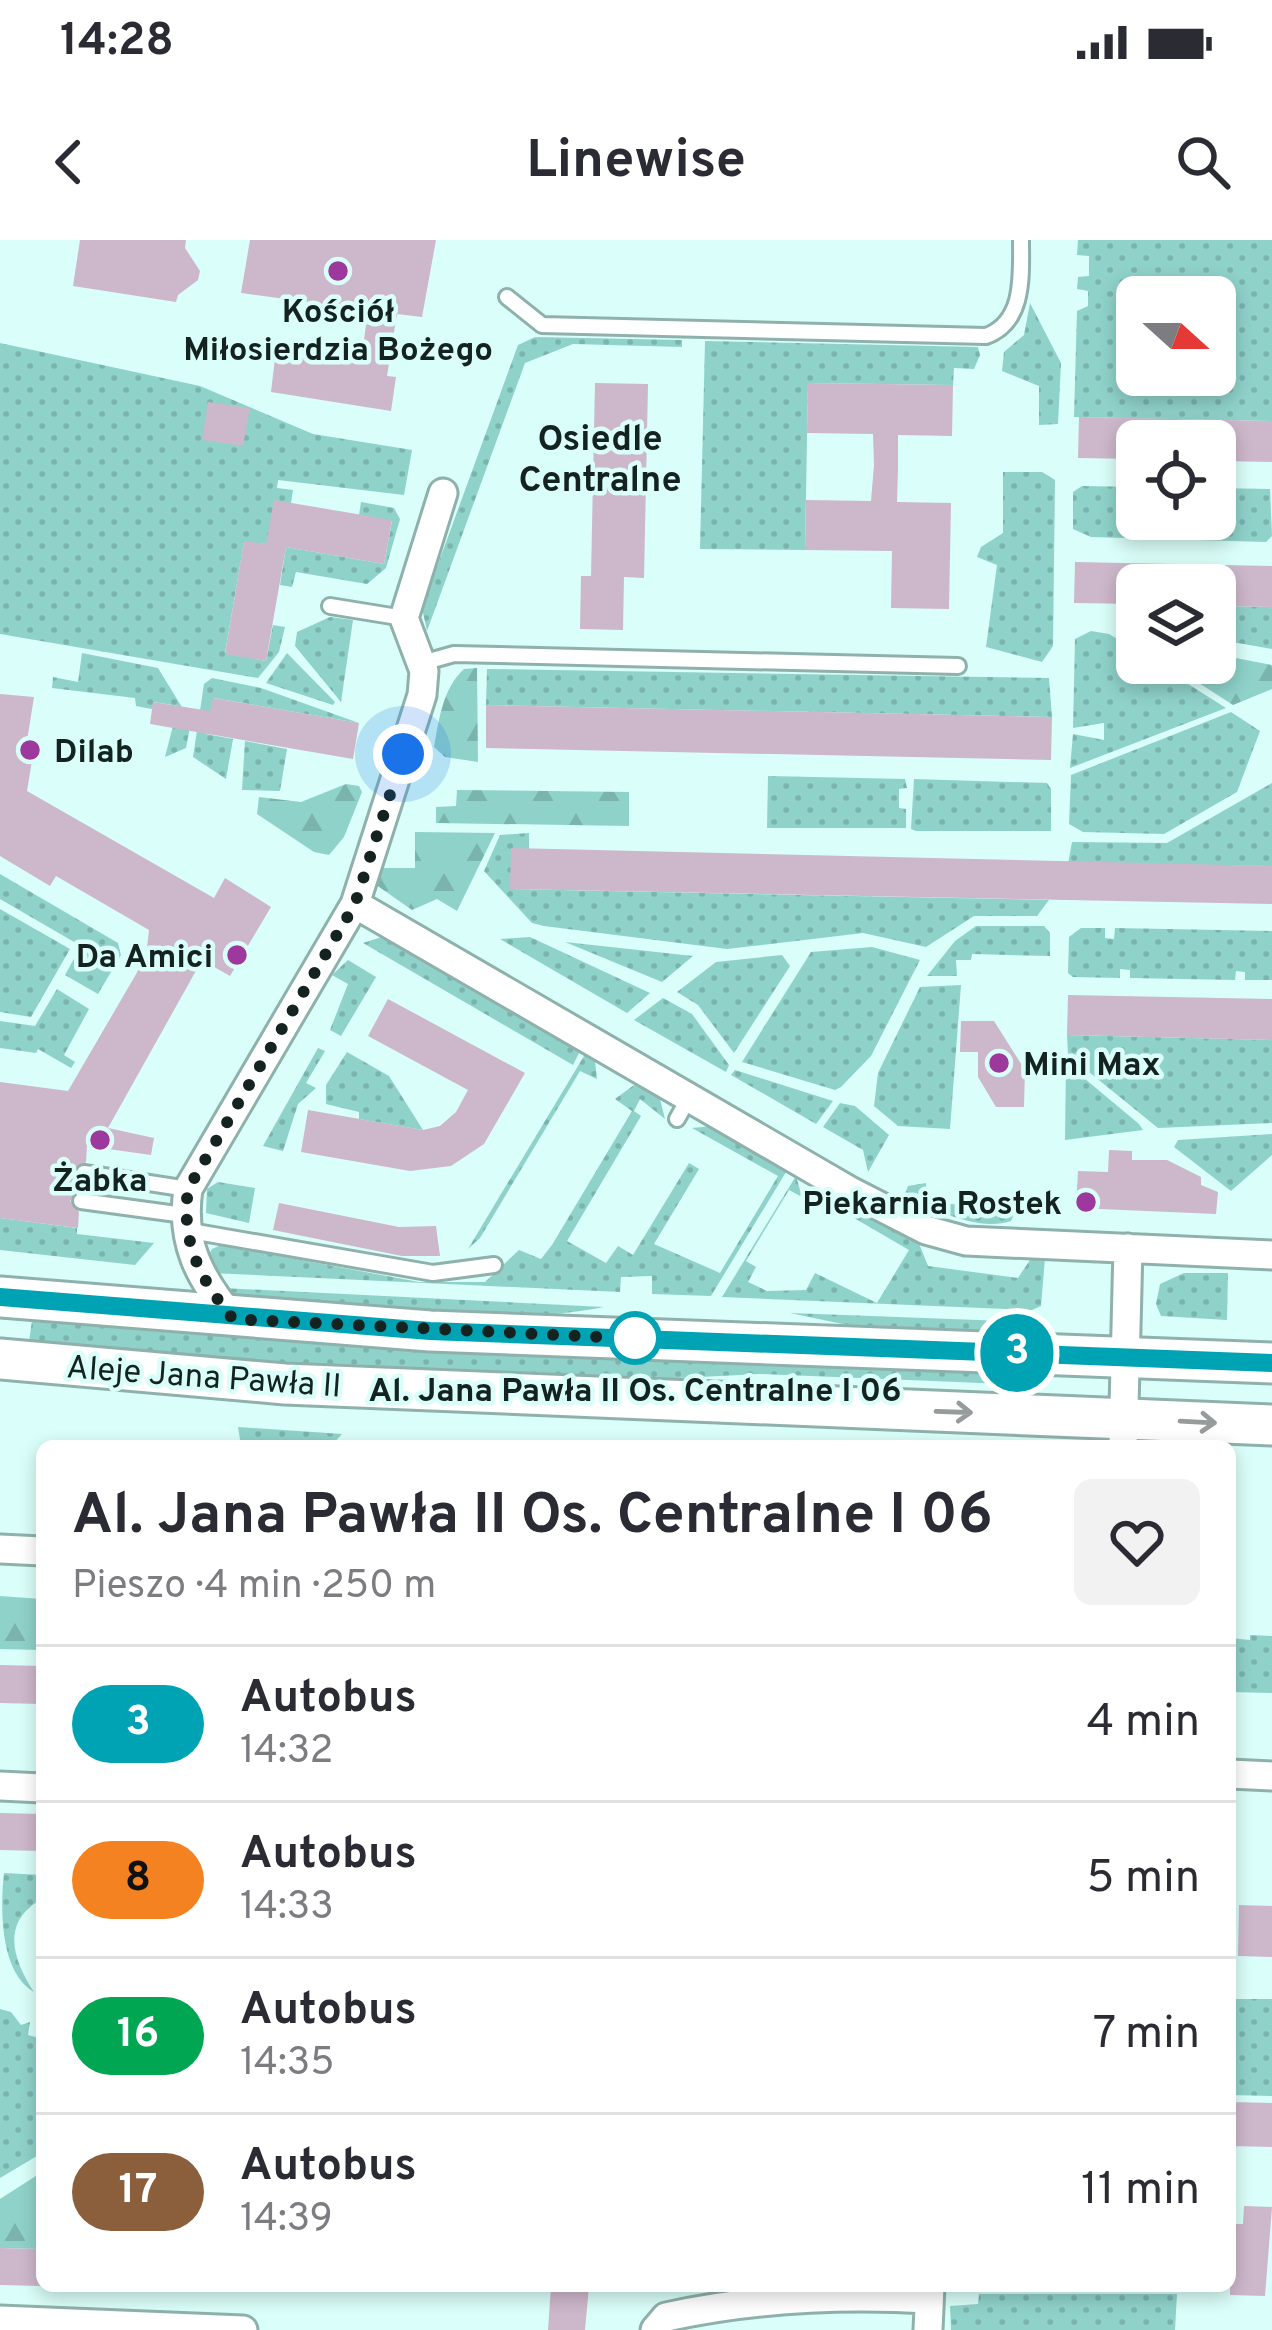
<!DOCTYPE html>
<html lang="pl">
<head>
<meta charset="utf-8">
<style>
	:root { --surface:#fff; --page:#f2f2f3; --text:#2b2b33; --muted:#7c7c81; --line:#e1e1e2 }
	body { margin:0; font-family:Overpass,sans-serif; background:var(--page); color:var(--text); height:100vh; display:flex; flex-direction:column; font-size:45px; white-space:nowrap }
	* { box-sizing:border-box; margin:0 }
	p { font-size:39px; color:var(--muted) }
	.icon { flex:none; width:66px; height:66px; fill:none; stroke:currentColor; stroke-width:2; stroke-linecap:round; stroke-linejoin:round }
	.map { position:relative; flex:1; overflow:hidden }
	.panel { position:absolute; left:36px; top:1200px; width:1200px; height:852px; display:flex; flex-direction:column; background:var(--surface); border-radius:18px; box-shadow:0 6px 18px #0003 }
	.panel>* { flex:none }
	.badge { padding:0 24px; border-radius:39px; font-size:42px; line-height:78px }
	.needle { width:78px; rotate:111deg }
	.buttons { position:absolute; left:1116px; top:36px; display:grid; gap:24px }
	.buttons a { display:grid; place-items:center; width:120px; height:120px; border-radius:18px; background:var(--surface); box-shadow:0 6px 18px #0003; font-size:60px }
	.you { position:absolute; width:60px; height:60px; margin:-30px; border:9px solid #fff; border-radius:50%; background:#1a73e8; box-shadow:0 0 0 18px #1a73e833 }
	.map>.badge { position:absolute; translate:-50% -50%; box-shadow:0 0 0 6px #fff }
	.round { display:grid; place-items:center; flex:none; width:126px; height:126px; border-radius:18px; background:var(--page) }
	.head { display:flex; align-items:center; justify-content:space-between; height:204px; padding:0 36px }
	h1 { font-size:57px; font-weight:700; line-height:90px }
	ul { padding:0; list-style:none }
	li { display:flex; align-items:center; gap:36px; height:156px; padding:0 36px; border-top:3px solid var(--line) }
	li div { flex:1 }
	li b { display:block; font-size:45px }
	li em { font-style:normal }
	li .badge { min-width:132px; font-weight:700; text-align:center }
	.status { display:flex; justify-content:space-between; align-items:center; height:84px; padding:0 60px; background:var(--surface); direction:ltr }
	.status svg { height:33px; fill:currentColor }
	header { display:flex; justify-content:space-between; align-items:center; height:156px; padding:0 36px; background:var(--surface); font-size:54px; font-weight:700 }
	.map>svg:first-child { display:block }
	.grass { fill:url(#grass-dots); fill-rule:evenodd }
	.forest { fill:url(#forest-firs) }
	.building { fill:#cdb7cb }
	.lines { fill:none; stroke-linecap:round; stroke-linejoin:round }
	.service-casing { stroke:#8fb1ac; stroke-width:20 }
	.minor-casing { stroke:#8fb1ac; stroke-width:33 }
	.secondary-casing { stroke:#8fb1ac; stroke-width:45 }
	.service { stroke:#fff; stroke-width:14 }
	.minor { stroke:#fff; stroke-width:27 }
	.secondary { stroke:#fff; stroke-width:39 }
	.oneway { stroke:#959c9b }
	.line-casing { stroke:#fff; stroke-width:27 }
	.line { stroke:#00a3b4; stroke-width:18 }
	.walk { stroke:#142220; stroke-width:12; stroke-dasharray:0 21.6 }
	.poi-dot { fill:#9d389c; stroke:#dafef9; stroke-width:4.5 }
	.stop-dot { fill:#fff; stroke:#00a3b4; stroke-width:6 }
	.labels { text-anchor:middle; stroke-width:9; stroke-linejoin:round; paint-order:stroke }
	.poi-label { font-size:33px; font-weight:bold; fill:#142220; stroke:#dafef9 }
	.street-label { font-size:33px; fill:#142220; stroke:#dafef9 }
	.stop-label { font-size:33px; font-weight:bold; fill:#142220; stroke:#dafef9 }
	.neighbourhood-label { font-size:36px; font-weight:bold; fill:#142220; stroke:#dafef9 }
</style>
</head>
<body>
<div class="status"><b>14:28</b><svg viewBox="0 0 49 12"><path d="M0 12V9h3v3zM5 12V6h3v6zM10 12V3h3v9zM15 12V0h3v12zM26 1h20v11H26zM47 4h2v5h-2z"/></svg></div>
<header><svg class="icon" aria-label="back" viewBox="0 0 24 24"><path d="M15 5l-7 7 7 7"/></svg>Linewise<svg class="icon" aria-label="search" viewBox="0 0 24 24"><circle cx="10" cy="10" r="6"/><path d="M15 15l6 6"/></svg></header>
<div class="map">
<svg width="1272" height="2090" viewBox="0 0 1272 2090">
	<defs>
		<pattern id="grass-dots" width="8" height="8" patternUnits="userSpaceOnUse" patternTransform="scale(3)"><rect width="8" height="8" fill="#8fd2ca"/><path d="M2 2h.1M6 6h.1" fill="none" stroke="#7ab4ad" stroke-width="1.8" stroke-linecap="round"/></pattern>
		<pattern id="forest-firs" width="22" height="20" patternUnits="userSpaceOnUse" patternTransform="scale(3)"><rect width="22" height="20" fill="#8fd2ca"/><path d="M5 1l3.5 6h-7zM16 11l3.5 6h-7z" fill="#7ab4ad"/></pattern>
	</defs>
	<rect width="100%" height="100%" fill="#dafef9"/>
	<path class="grass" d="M 1078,0 L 1272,0 L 1272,181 L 1074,177 L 1077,71 L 1088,66 L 1088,51 L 1077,49 L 1078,37 L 1089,36 L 1089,16 L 1077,15 ZM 1137,57 L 1215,57 L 1215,135 L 1137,135 Z
		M 1030,63 L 1061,123 L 1058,184 L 1039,185 L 1039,146 L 1002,131 L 1004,112 L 1024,95 Z
		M 535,97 L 682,100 L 682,107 L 573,104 L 525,123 L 427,391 L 422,368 L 518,105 Z
		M 705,101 L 978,107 L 980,115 L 974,129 L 954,128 L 953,145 L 808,143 L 805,310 L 700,309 Z
		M 0,103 L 200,146 L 313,194 L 412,210 L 404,255 L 278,240 L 277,248 L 293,250 L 291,263 L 266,304 L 244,302 L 225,413 L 266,421 L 273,385 L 285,387 L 279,412 L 258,438 L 0,394 Z
		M 1003,232 L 1042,232 L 1055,240 L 1053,406 L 1042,422 L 986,407 L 997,325 L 977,317 L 981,307 L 1003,293 Z
		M 1082,246 L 1137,247 L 1137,279 L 1215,279 L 1215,248 L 1270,249 L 1272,296 L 1266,302 L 1091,297 L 1073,289 L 1073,252 Z
		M 361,262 L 394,268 L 400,279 L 386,328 L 367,344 L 296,332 L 292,347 L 280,345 L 286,307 L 384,324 L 392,281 L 359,275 Z
		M 1215,366 L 1272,367 L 1272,409 L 1215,399 Z
		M 330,377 L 353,380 L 341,462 L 295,406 L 297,392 Z
		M 1091,391 L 1109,394 L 1137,411 L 1137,423 L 1155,423 L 1226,468 L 1070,528 L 1073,494 L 1104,500 L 1104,483 L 1073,488 L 1075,399 Z
		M 82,413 L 158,428 L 191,482 L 186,508 L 165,517 L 178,466 L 154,462 L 152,469 L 136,466 L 135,458 L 52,448 L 53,437 L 78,442 Z
		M 287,413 L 335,462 L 333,465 L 266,443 Z
		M 487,429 L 1049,438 L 1052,477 L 486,465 Z
		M 212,438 L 261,448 L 359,483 L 214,458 L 206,494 L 233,499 L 226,539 L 193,517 L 204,444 Z
		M 1231,472 L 1260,491 L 1237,552 L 1164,594 L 1083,592 L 1069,584 L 1071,535 Z
		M 245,501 L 287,509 L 280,551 L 242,550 Z
		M 768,536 L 905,539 L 907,548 L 899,549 L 899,568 L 906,569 L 906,588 L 767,588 Z
		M 914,539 L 1047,543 L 1051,549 L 1051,591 L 916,591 L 911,589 Z
		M 1272,543 L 1272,626 L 1068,624 L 1072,602 L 1167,603 Z
		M 529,593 L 529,609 L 511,649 L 1049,660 L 1037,676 L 974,676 L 926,707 L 863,693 L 727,709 L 544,686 L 532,683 L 484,631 L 500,595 Z
		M 0,634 L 118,703 L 121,715 L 98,754 L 65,735 L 81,706 L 0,659 Z
		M 0,669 L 70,709 L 31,777 L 0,772 Z
		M 976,686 L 1044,686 L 1050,693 L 1050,716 L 972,714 L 971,720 L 956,720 L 957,736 L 927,736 L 955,701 Z
		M 1081,688 L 1105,688 L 1105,698 L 1114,699 L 1115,688 L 1272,691 L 1272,740 L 1245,740 L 1245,732 L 1236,731 L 1235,740 L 1130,738 L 1130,730 L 1120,729 L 1120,738 L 1073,737 L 1068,733 L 1069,697 Z
		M 385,696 L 581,809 L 573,825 L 363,703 Z
		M 530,697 L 650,753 L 627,773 L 500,699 Z
		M 565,702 L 693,716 L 662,742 Z
		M 872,707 L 920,720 L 871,816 L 841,847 L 835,850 L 742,822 L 811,712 Z
		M 782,715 L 790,726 L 734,813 L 698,765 L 677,752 L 716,722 Z
		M 348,720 L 376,737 L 341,796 L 330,790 L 348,744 L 332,735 Z
		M 961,745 L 950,889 L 898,886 L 874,866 L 878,833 L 920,747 Z
		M 57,749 L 89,769 L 64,815 L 75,822 L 71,828 L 38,809 L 36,813 L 0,808 L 0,781 L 35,786 Z
		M 663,758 L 692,774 L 729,825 L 726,832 L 634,780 Z
		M 1067,795 L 1272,800 L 1272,883 L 1158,888 L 1068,815 Z
		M 318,808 L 325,811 L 306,843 L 316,848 L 298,864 L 283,911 L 263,906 Z
		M 587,811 L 595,821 L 597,839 L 580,831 L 480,998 L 468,1009 Z
		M 347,812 L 389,836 L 423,890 L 359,879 L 359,872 L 326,864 L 326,845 Z
		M 1066,823 L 1139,884 L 1143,890 L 1065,900 Z
		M 735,830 L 833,861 L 816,884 L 731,835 Z
		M 634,845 L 659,855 L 665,879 L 640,859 L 634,871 L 641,876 L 567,1001 L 606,1023 L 618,1006 L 633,1015 L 689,923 L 699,929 L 654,1004 L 720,1033 L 778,936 L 692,888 L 713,886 L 786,932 L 711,1056 L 652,1054 L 652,1036 L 621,1037 L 620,1052 L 211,1033 L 205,1022 L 212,1009 L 221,1005 L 419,1042 L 485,1042 L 519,1010 L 541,1019 L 552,1005 L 632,871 L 615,859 Z
		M 840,863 L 855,866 L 889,895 L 868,932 L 863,910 L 823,887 Z
		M 1272,894 L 1272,915 L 1231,951 L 1174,907 L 1178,900 Z
		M 796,936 L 802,957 L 789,950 L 746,1021 L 756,1027 L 748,1042 L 767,1051 L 806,1050 L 815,1033 L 877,1063 L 909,1010 L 837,968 L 824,970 L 840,963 L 918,1001 L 928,1026 L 1018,1038 L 1032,1017 L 1045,1018 L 1041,1066 L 1032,1070 L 722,1057 Z
		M 218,942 L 255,948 L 249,983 L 206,973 L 207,949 Z
		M 926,943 L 927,963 L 1017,967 L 1011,981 C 977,992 934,969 904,956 L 908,946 Z
		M 0,978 L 77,988 L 77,994 L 154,1003 L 135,1025 L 0,1010 Z
		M 1184,1033 L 1228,1033 L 1227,1080 L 1161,1076 L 1156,1064 L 1160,1044 Z
		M 222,1048 L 604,1067 C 486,1090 356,1069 237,1061 Z
		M 790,1073 L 1032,1082 L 1033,1097 L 871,1090 Z
		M 32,1080 L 278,1101 L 1031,1131 L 1031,1145 L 760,1134 L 639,1140 L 229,1123 L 29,1103 Z
		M 238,1187 L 342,1194 L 331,1206 L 241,1206 Z
		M 1250,1395 L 1272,1396 L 1272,1453 L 1230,1452 L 1230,1398 L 1250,1400 Z
		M 4,1633 L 42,1635 L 42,1659 C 0,1682 13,1720 34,1752 C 0,1733 0,1669 4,1633 Z
		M 1232,1759 L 1272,1759 L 1272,1856 L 1230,1855 Z
		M 0,1769 L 11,1772 L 21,1785 L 30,1782 L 28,1795 L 42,1799 L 42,1913 L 0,1938 Z
		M 979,2054 L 1177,2054 L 1175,2090 L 951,2090 L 950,2066 L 978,2064 Z"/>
	<path class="forest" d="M 1215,414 L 1272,425 L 1272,449 L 1233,465 L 1168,423 L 1215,423 Z
		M 477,428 L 478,522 L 445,517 L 434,507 C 439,479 443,448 464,429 Z
		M 346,544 L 359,546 L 362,552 L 344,597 L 329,615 L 314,612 L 257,574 L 259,557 L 301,562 Z
		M 457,550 L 629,552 L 629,586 L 436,583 L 436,567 L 456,566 Z
		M 415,592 L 495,593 L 457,671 L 437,659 L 412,670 L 372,642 L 376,628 L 415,628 Z
		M 0,1356 L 42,1359 L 42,1410 L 0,1409 Z
		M 42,1932 L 42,2009 L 0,2008 L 0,1959 Z"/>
	<path class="building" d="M 80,0 L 186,0 L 185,8 L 200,31 L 198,40 L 178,55 L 176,62 L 73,46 Z
		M 250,0 L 436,0 L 422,77 L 397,74 L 387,136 L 396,137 L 391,171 L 271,152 L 276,110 L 361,122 L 368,70 L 241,53 Z
		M 595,143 L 648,144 L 644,338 L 624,337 L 623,390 L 580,389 L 581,336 L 591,336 Z
		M 808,143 L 953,145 L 952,196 L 898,195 L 898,229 L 897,262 L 951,263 L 949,369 L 891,368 L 892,311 L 805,310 L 806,260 L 871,261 L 874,225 L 873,194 L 807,193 Z
		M 208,162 L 250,168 L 243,206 L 202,200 Z
		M 1079,177 L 1272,181 L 1272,222 L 1215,221 L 1215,201 L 1137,201 L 1137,219 L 1078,218 Z
		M 274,260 L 392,280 L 384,324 L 286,307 L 266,421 L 225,414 L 244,301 L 266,304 Z
		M 1075,322 L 1272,326 L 1272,367 L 1215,366 L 1215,345 L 1137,345 L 1137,364 L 1074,363 Z
		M 0,454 L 34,457 L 27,501 L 35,502 L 27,551 L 214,658 L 225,638 L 271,667 L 230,736 L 202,720 L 108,888 L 154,898 L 151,915 L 87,906 L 86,922 L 73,932 L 83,944 L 70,961 L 79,972 L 78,988 L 0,978 L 0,842 L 68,851 L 146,717 L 149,690 L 56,636 L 50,646 L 0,616 Z
		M 213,458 L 359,483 L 353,519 L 150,484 L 153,462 L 210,471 Z
		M 486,465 L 1052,477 L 1051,520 L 486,508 Z
		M 511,608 L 1272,626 L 1272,664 L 510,649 Z
		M 1068,755 L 1272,759 L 1272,800 L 1067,795 Z
		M 388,759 L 525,833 L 484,904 L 451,926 L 410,931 L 301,912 L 308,870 L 423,890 L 440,886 L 456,872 L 468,850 L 368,796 Z
		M 961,781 L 994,781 L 1025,830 L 1024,867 L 996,867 L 978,837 L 978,812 L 960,812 Z
		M 1109,910 L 1132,911 L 1132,920 L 1167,920 L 1201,937 L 1201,945 L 1218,952 L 1216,974 L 1076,968 L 1078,931 L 1108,932 Z
		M 279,963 L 399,987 L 436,986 L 440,1016 L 402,1016 L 273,990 Z
		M 0,1425 L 42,1426 L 42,1464 L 0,1463 Z
		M 0,1573 L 42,1574 L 42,1611 L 0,1610 Z
		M 1239,1665 L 1272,1666 L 1272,1717 L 1238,1716 Z
		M 1230,1862 L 1272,1863 L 1272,1907 L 1230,1906 Z
		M 1244,1966 L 1272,1967 L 1265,2056 L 1230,2055 L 1230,1984 L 1243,1984 Z
		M 0,2008 L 42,2009 L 42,2046 L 0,2045 Z
		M 551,2046 L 589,2046 L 585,2090 L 548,2090 Z"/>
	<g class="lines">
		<g class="service-casing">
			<path id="service" d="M 507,57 L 542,85 L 986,96 C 1025,82 1021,35 1021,0
				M 330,366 L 404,378
				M 422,423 L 454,414 L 958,426
				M 677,879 L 690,856
				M 84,933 L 188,949
				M 81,961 L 184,975
				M 185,990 L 433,1033 L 494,1025"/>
		</g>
		<g class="minor-casing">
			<path id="minor" d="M 355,664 L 850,951 L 926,990 L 966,1001 L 1272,1015
				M 233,1079 C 200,1039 180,1003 188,949 L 355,664 L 422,455 L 424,431 L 404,378 L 443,253
				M 1123,1206 L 1128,1008
				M 0,1309 L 42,1311
				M 1230,1534 L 1272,1536
				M 0,1546 L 42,1548
				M 0,2080 L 243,2090
				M 655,2090 L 666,2077 C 752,2058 842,2054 929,2059
				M 928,2090 L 930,2046"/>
		</g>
		<g class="secondary-casing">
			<path id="secondary" d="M 0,1057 L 430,1091 L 1272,1123
				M 0,1119 L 285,1144 L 1272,1185"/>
		</g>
		<use href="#service" class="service"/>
		<use href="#minor" class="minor"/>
		<use href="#secondary" class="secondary"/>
	</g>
	<defs><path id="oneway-shaft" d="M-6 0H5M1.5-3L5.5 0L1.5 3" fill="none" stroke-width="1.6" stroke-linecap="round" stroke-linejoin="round" transform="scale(3)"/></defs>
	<g class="oneway">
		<use href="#oneway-shaft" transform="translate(954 1172) rotate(2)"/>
		<use href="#oneway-shaft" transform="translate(1198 1182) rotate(3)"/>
	</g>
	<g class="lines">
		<g class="line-casing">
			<path id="line" d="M 0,1057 L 430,1091 L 1272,1123"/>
		</g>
		<use href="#line" class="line"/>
		<path class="walk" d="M 403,514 L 355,664 L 188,949 C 181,1003 200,1039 233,1079 L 640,1099 L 635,1098"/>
	</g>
	<g class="poi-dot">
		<circle cx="338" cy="31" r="12"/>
		<circle cx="30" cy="510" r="12"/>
		<circle cx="237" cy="715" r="12"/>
		<circle cx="999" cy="823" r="12"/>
		<circle cx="100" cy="900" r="12"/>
		<circle cx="1086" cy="962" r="12"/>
	</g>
	<circle class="stop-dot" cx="635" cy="1098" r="24"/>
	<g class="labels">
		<g class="poi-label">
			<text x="338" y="82">Kościół<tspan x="338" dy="38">Miłosierdzia Bożego</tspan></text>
			<text x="54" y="522" text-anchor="start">Dilab</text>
			<text x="213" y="727" text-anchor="end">Da Amici</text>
			<text x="1023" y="835" text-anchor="start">Mini Max</text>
			<text x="100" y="951">Żabka</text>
			<text x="1062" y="974" text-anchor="end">Piekarnia Rostek</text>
		</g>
		<g class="street-label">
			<text transform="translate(204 1135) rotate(4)" y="12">Aleje Jana Pawła II</text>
		</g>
		<g class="stop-label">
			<text x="635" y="1161">Al. Jana Pawła II Os. Centralne I 06</text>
		</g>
		<g class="neighbourhood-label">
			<text x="600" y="210">Osiedle<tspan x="600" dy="41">Centralne</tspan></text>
		</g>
	</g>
</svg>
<div class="buttons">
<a><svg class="needle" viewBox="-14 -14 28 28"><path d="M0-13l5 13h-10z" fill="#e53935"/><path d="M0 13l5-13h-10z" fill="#7c7c81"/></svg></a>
<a><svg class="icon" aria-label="locate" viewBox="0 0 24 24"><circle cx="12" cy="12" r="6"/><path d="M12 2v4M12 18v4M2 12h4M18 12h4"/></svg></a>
<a><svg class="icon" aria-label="layers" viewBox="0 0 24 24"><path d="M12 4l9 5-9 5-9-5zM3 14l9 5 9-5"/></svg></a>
</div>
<div class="you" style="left:403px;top:514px"></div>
<b class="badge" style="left:1017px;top:1113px;background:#00a3b4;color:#fff">3</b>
<section class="panel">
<div class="head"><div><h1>Al. Jana Pawła II Os. Centralne I 06</h1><p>Pieszo · 4 min · 250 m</p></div><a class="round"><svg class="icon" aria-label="heart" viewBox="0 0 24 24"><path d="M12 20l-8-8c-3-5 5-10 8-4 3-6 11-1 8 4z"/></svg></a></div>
<ul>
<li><span class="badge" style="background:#00a3b4;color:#fff">3</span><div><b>Autobus</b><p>14:32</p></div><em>4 min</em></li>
<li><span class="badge" style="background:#f58220;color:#111">8</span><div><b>Autobus</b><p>14:33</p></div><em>5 min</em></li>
<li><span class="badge" style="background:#00a651;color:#fff">16</span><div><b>Autobus</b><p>14:35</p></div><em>7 min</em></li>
<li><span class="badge" style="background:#8b5e3c;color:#fff">17</span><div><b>Autobus</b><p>14:39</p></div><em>11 min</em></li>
</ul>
</section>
</div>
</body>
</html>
